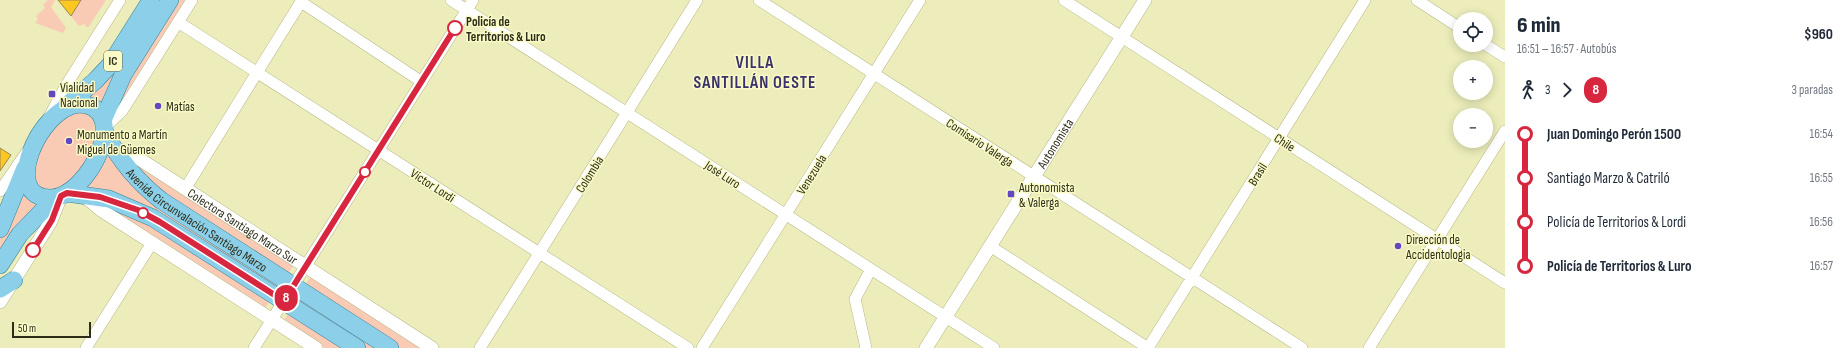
<!DOCTYPE html>
<html lang="es">
<head>
<meta charset="utf-8">
<style>
	:root { --surface:#fff; --page:#f6f6f7; --text:#1f2937; --muted:#747a83 }
	body { margin:0; font-family:"Sofia Sans Condensed",sans-serif; background:var(--page); color:var(--text); height:100vh; display:flex; flex-direction:column; font-size:15px; white-space:nowrap }
	* { box-sizing:border-box; margin:0 }
	p { font-size:13px; color:var(--muted) }
	.icon { flex:none; width:22px; height:22px; fill:none; stroke:currentColor; stroke-width:2; stroke-linecap:round; stroke-linejoin:round }
	.map { position:relative; flex:1; overflow:hidden }
	.panel { display:flex; flex-direction:column; background:var(--surface); width:340px }
	.panel>* { flex:none }
	.badge { padding:0 8px; border-radius:13px; font-size:14px; line-height:26px }
	.fabs { position:absolute; left:1453px; top:12px; display:grid; gap:8px }
	.fabs a { display:grid; place-items:center; width:40px; height:40px; border-radius:50%; background:var(--surface); box-shadow:0 2px 10px #0003; font-size:20px }
	.scale { position:absolute; left:12px; bottom:10px; width:79px; box-sizing:border-box; padding-left:4px; border:2px solid #2d2d19; border-top:0; font-size:11px; line-height:14px; white-space:nowrap; color:#2d2d19; -webkit-text-stroke:3px #fafac7; paint-order:stroke }
	.map>.badge { position:absolute; translate:-50% -50%; box-shadow:0 0 0 2px #fff }
	.legs { display:flex; align-items:center; gap:6px; height:44px; padding:0 12px; font-size:13px }
	.legs p { margin-inline-start:auto }
	.summary { display:flex; align-items:center; justify-content:space-between; height:68px; padding:0 12px }
	h1 { font-size:22px; font-weight:800; line-height:30px }
	ul { padding:0 12px; list-style:none }
	li { display:flex; align-items:center; gap:14px; height:44px; font-size:15px }
	li i { display:grid; place-items:center; width:6px; height:100%; margin:0 5px; background:currentColor }
	li i::after { content:''; width:10px; height:10px; margin:-5px; border:3px solid; border-radius:50%; background:var(--surface) }
	li p { margin-inline-start:auto }
	li:first-child i { background:linear-gradient(#0000 50%,currentColor 0) }
	li:last-child i { background:linear-gradient(currentColor 50%,#0000 0) }
	main { display:flex; flex:1; min-height:0 }
	.map>svg:first-child { display:block }
	.green { fill:#f9cbb4 }
	.building { fill:#fcc720; stroke:#99865a }
	.lines { fill:none; stroke-linecap:round; stroke-linejoin:round }
	.minor-casing { stroke:#b7b786; stroke-width:12 }
	.tertiary-casing { stroke:#b7b786; stroke-width:14 }
	.primary-casing { stroke:#398297; stroke-width:18 }
	.minor { stroke:#fff; stroke-width:11 }
	.tertiary { stroke:#fff; stroke-width:13 }
	.primary { stroke:#8ccfe9; stroke-width:17 }
	.line-1-casing { stroke:#fff; stroke-width:9 }
	.line-1 { stroke:#d7263d; stroke-width:6 }
	.stop-1-dot { fill:#fff; stroke:#d7263d; stroke-width:2 }
	.poi-dot { fill:#6247c0; stroke:#fafac7; stroke-width:1.5 }
	.labels { text-anchor:middle; stroke-width:3; stroke-linejoin:round; paint-order:stroke }
	.shield { fill:#fafac7; stroke:#6a6a4d; stroke-width:1 }
	.shield-label { font-size:12px; font-weight:bold; fill:#2d2d19 }
	.stop-label { font-size:13px; font-weight:bold; fill:#2d2d19; stroke:#fafac7; text-anchor:start }
	.poi-label { font-size:13px; fill:#2d2d19; stroke:#fafac7; text-anchor:start }
	.street-label { font-size:13px; fill:#2d2d19; stroke:#fafac7 }
	.district-label { font-size:17px; font-weight:bold; letter-spacing:1px; fill:#3b316d; stroke:#fafac7 }
</style>
</head>
<body>
<main>
<div class="map">
<svg width="1505" height="348" viewBox="0 0 1505 348">
	<rect width="100%" height="100%" fill="#ecedba"/>
	<path class="green" d="M 48,0 L 55,0 L 51,7 L 66,28 L 63,33 L 35,23 L 38,19 L 36,16 L 45,8 L 43,5 Z
		M 81,0 L 106,0 L 88,28 L 84,24 L 79,26 L 71,16 Z
		M 158,0 L 164,0 L 104,105 L 89,97 Z
		M 176,0 L 186,0 L 116,111 L 122,89 Z
		M 85,111 L 94,120 C 98,145 82,181 55,190 C 51,191 44,189 40,188 L 33,176 L 38,149 L 63,117 Z
		M 108,154 L 280,286 L 278,289 L 87,189 L 87,186 L 96,175 Z
		M 127,157 L 293,266 L 287,275 L 214,230 L 211,222 L 191,209 L 182,209 L 169,201 Z
		M 23,194 L 38,204 L 0,256 L 0,238 Z
		M 102,203 L 166,231 L 171,240 L 270,300 L 265,308 Z
		M 311,276 L 422,348 L 399,348 L 305,288 L 305,285 Z
		M 299,297 L 381,348 L 367,348 L 297,303 Z
		M 289,312 L 348,348 L 324,348 L 285,323 L 284,320 Z"/>
	<path class="building" d="M 58,0 L 81,0 L 71,16 Z
		M 0,148 L 11,155 L 0,171 Z"/>
	<g class="lines">
		<g class="minor-casing">
			<path id="minor" d="M 451,0 L 994,348
				M 759,0 L 1302,348
				M 1064,0 L 1505,283
				M 1417,0 L 1460,28
				M 301,2 L 422,82
				M 178,22 L 688,348
				M 1486,45 L 1505,57
				M 48,119 L 65,87 L 120,0
				M 105,127 L 122,111 L 192,0
				M 185,189 L 302,0
				M 0,191 L 26,153
				M 990,246 L 1148,348 L 1365,0
				M 86,348 L 152,243
				M 254,348 L 473,0
				M 480,348 L 697,0
				M 702,348 L 920,0
				M 866,348 L 855,299 L 871,269
				M 1369,348 L 1505,131"/>
		</g>
		<g class="tertiary-casing">
			<g id="tertiary">
				<path id="s1" d="M 113,148 L 130,153 L 432,348"/>
				<path d="M 83,195 L 101,210 L 316,348"/>
				<path d="M 0,302 L 50,223 L 61,196"/>
				<path id="s2" d="M 926,348 L 1145,0"/>
			</g>
		</g>
		<g class="primary-casing">
			<g id="primary">
				<path d="M 79,104 C 133,106 89,197 51,198 C 0,199 38,108 79,104 Z"/>
				<path d="M 66,106 L 95,81 L 110,65 L 151,0"/>
				<path d="M 103,120 L 123,75 L 170,0"/>
				<path id="s3" d="M 105,133 C 120,161 137,182 162,201 L 390,348"/>
				<path d="M 67,193 L 109,199 L 153,218 L 357,348"/>
				<path d="M 0,229 L 25,168"/>
				<path d="M 0,265 L 20,234 L 55,198"/>
				<path d="M 0,289 L 14,280"/>
			</g>
		</g>
		<use href="#minor" class="minor"/>
		<use href="#tertiary" class="tertiary"/>
		<use href="#primary" class="primary"/>
	</g>
	<g class="lines">
		<g class="line-1-casing">
			<path id="line-1" d="M 33,250 L 52,220 L 61,196 L 67,193 L 100,197 L 138,210 L 160,222 L 284,301 L 455,28"/>
		</g>
		<use href="#line-1" class="line-1"/>
	</g>
	<g class="stop-1-dot">
		<circle cx="455" cy="28" r="7"/>
		<circle cx="365" cy="172" r="5"/>
		<circle cx="143" cy="213" r="5"/>
		<circle cx="33" cy="250" r="7"/>
	</g>
	<g class="poi-dot">
		<rect x="48" y="90" width="8" height="8" rx="2"/>
		<circle cx="158" cy="106" r="4"/>
		<circle cx="69" cy="141" r="4"/>
		<rect x="1007" y="190" width="8" height="8" rx="2"/>
		<circle cx="1398" cy="246" r="4"/>
	</g>
	<g class="labels">
		<rect class="shield" x="104" y="51" width="18" height="20" rx="3"/>
		<g class="shield-label">
			<text x="113" y="65">IC</text>
		</g>
		<g class="stop-label">
			<text x="466" y="26">Policía de<tspan x="466" dy="15">Territorios &amp; Luro</tspan></text>
		</g>
		<g class="poi-label">
			<text x="60" y="92">Vialidad<tspan x="60" dy="15">Nacional</tspan></text>
			<text x="166" y="111">Matías</text>
			<text x="77" y="139">Monumento a Martín<tspan x="77" dy="15">Miguel de Güemes</tspan></text>
			<text x="1019" y="192">Autonomista<tspan x="1019" dy="15">&amp; Valerga</tspan></text>
			<text x="1406" y="244">Dirección de<tspan x="1406" dy="15">Accidentologia</tspan></text>
		</g>
		<g class="street-label">
			<text transform="translate(980 142) rotate(33)" y="5">Comisario Valerga</text>
			<text transform="translate(1285 142) rotate(33)" y="5">Chile</text>
			<text dy="5" stroke="none"><textPath href="#s2" startOffset="242">Autonomista</textPath></text>
			<text transform="translate(589 174) rotate(-58)" y="5">Colombia</text>
			<text transform="translate(723 174) rotate(33)" y="5">José Luro</text>
			<text transform="translate(811 174) rotate(-58)" y="5">Venezuela</text>
			<text transform="translate(1257 174) rotate(-58)" y="5">Brasil</text>
			<text transform="translate(433 185) rotate(33)" y="5">Víctor Lordi</text>
			<text dy="5" stroke="none"><textPath href="#s3" startOffset="129">Avenida Circunvalación Santiago Marzo</textPath></text>
			<text dy="5" stroke="none"><textPath href="#s1" startOffset="152">Colectora Santiago Marzo Sur</textPath></text>
		</g>
		<g class="district-label">
			<text x="755" y="68">VILLA<tspan x="755" dy="20">SANTILLÁN OESTE</tspan></text>
		</g>
	</g>
</svg>
<div class="fabs">
<a><svg class="icon" aria-label="locate" viewBox="0 0 24 24"><circle cx="12" cy="12" r="6"/><path d="M12 2v4M12 18v4M2 12h4M18 12h4"/></svg></a>
<a>+</a>
<a>−</a>
</div>
<div class="scale">50 m</div>
<b class="badge" style="left:286px;top:298px;background:#d7263d;color:#fff">8</b>
</div>
<section class="panel">
<div class="summary"><div><h1>6 min</h1><p>16:51 – 16:57 · Autobús</p></div><b>$960</b></div>
<div class="legs"><svg class="icon" aria-label="walk" viewBox="0 0 24 24"><circle cx="13" cy="4" r="2"/><path d="M13 8l-2 6 4 7M11 14l-3 7M7 12l3-4h3l4 4"/></svg>3<svg class="icon" aria-label="forward" viewBox="0 0 24 24"><path d="M9 5l7 7-7 7"/></svg><b class="badge" style="background:#d7263d;color:#fff">8</b><p>3 paradas</p></div>
<ul>
<li><i style="color:#d7263d"></i><b>Juan Domingo Perón 1500</b><p>16:54</p></li>
<li><i style="color:#d7263d"></i><span>Santiago Marzo &amp; Catriló</span><p>16:55</p></li>
<li><i style="color:#d7263d"></i><span>Policía de Territorios &amp; Lordi</span><p>16:56</p></li>
<li><i style="color:#d7263d"></i><b>Policía de Territorios &amp; Luro</b><p>16:57</p></li>
</ul>
</section>
</main>
</body>
</html>
